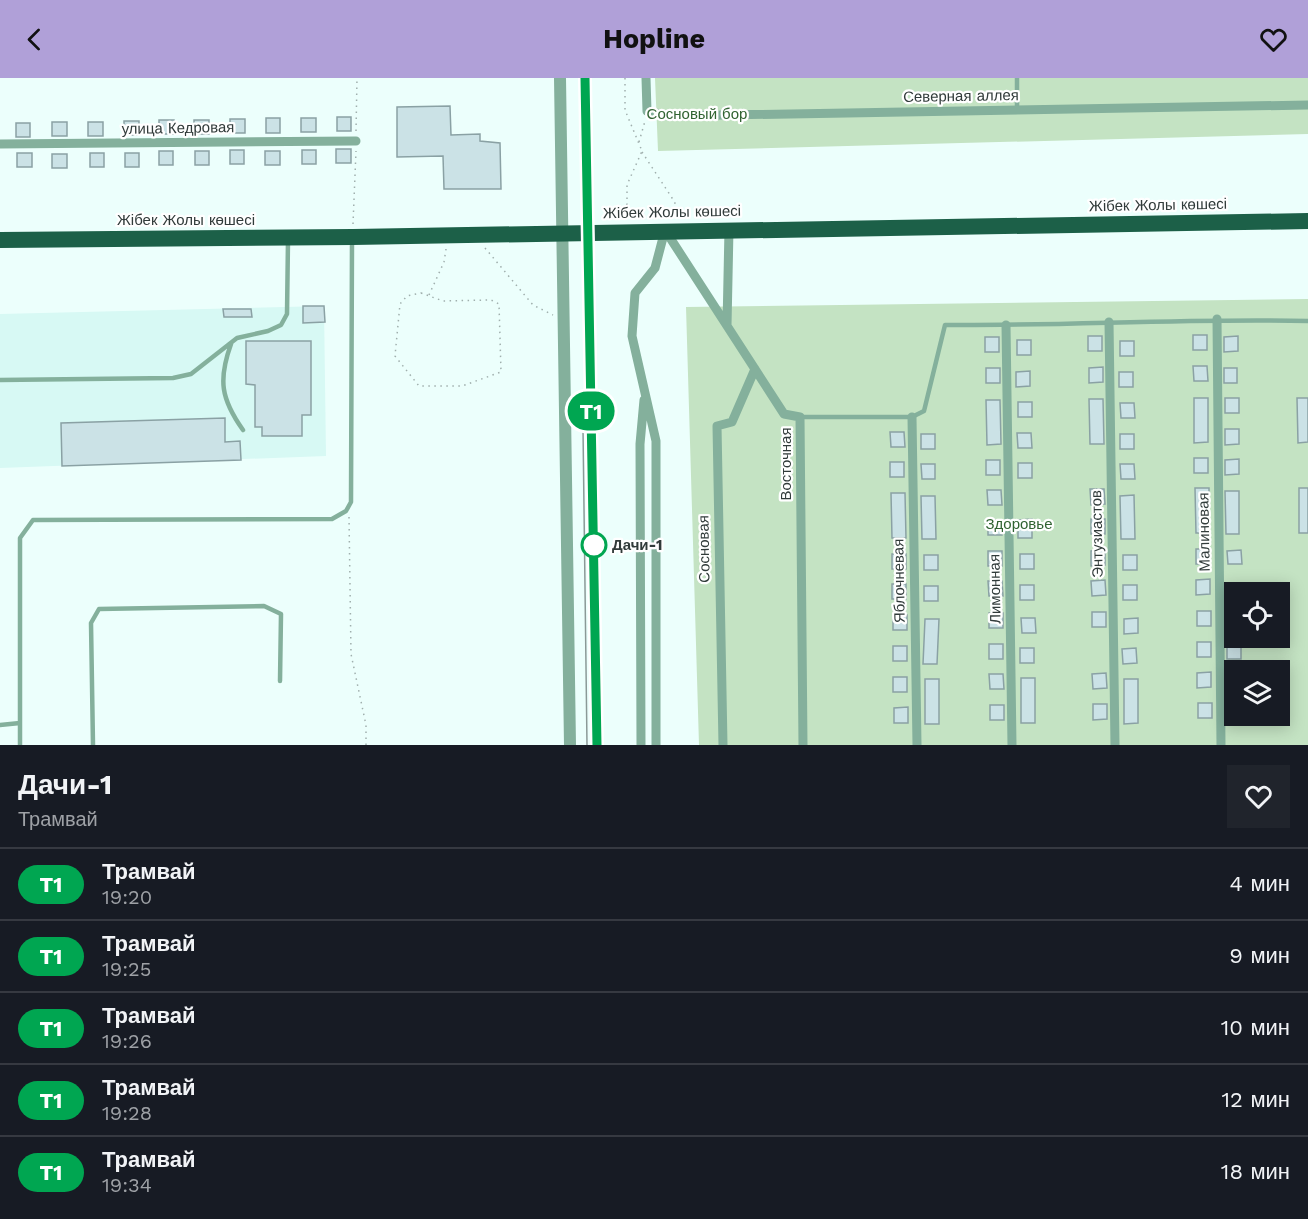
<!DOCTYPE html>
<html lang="ru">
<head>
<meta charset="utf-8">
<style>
	:root { --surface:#171b24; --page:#20242c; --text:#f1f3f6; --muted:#9ea1a6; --line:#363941; --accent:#b0a0d8 }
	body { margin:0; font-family:"Work Sans",sans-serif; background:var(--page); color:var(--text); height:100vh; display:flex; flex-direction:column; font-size:22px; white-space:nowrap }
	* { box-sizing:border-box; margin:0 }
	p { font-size:20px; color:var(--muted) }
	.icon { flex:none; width:33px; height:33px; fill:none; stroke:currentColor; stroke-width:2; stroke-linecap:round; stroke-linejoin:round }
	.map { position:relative; height:667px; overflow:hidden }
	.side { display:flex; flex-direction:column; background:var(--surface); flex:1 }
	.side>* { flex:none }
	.badge { padding:0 12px; border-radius:20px; font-size:21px; line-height:39px }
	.buttons { position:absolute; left:1224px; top:504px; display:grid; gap:12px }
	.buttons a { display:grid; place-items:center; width:66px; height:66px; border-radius:0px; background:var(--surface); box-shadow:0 3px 15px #0003; font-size:30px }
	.map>.badge { position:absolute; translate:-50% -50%; box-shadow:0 0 0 3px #fff }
	.round { display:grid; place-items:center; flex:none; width:63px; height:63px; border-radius:0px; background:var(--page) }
	.summary { display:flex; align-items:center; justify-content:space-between; height:102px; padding:0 18px }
	h1 { font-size:28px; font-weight:700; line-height:45px }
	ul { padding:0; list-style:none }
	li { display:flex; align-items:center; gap:18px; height:72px; padding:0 18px; border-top:2px solid var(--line) }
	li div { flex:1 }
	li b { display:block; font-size:22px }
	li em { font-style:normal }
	li .badge { min-width:66px; font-weight:700; text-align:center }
	header { display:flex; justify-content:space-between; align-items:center; height:78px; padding:0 18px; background:var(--accent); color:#111; font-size:27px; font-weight:700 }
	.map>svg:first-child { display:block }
	.built { fill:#d7f9f4 }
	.green { fill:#c4e3c3; fill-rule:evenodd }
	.building { fill:#cbe2e6; stroke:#8aa1a4; stroke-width:1.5 }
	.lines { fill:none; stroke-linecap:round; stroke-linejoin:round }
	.path { stroke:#a0afad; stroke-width:1.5; stroke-dasharray:1.5 4.5; stroke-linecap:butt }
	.service { stroke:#84b09c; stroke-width:4.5 }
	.minor { stroke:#84b09c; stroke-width:9 }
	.tertiary { stroke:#84b09c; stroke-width:12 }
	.trunk { stroke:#1c6048; stroke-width:16 }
	.tram { stroke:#8b9997; stroke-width:1.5 }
	.line-casing { stroke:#fff; stroke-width:14 }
	.line { stroke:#00a651; stroke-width:9 }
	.stop-dot { fill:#fff; stroke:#00a651; stroke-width:3 }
	.labels { text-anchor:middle; stroke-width:4.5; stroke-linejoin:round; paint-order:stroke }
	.street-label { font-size:15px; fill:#313b3a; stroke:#fff }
	.park-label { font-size:15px; fill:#316332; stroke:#fff }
	.stop-label { font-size:15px; font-weight:bold; fill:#313b3a; stroke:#fff; text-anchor:start }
</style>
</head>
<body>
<header><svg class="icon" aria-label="back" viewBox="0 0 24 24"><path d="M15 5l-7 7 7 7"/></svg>Hopline<svg class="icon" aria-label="heart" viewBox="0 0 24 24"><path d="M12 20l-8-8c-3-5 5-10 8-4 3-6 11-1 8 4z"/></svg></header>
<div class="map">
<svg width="1308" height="667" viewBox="0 0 1308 667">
	<rect width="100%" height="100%" fill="#ecfffc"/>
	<path class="built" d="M 324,228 L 326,378 L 0,390 L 0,236 Z"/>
	<path class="green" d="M 655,0 L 1308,0 L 1308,56 L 658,73 Z
		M 1308,221 L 1308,667 L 699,667 L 686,229 ZM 1234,514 L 1280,514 L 1280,560 L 1234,560 ZM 1234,592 L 1280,592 L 1280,638 L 1234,638 Z"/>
	<path class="building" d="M 450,28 L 451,57 L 480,56 L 480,63 L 500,65 L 501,111 L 444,111 L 443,78 L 397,79 L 397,29 Z
		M 337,39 L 351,39 L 351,53 L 337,53 Z
		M 266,40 L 280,40 L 280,55 L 266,55 Z
		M 301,40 L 316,40 L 316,54 L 301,54 Z
		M 230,41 L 245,41 L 245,55 L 230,55 Z
		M 159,42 L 174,42 L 174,56 L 159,56 Z
		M 194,42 L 209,42 L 209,56 L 194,56 Z
		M 124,43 L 139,43 L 139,57 L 124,57 Z
		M 52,44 L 67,44 L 67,58 L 52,58 Z
		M 88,44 L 103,44 L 103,58 L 88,58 Z
		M 16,45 L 30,45 L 30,59 L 16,59 Z
		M 336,71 L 351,71 L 351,85 L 336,85 Z
		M 230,72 L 244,72 L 244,86 L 230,86 Z
		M 302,72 L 316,72 L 316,86 L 302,86 Z
		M 159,73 L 173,73 L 173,87 L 159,87 Z
		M 195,73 L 209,73 L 209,87 L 195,87 Z
		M 265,73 L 280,73 L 280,87 L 265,87 Z
		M 17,75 L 32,75 L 32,89 L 17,89 Z
		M 90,75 L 104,75 L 104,89 L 90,89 Z
		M 125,75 L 139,75 L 139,89 L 125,89 Z
		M 52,76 L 67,76 L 67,90 L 52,90 Z
		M 303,228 L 324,228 L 325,244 L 303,245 Z
		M 223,231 L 251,231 L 252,239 L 224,239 Z
		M 1193,257 L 1207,257 L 1207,272 L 1193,272 Z
		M 1088,258 L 1102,258 L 1102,273 L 1088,273 Z
		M 1238,258 L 1238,273 L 1224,274 L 1224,259 Z
		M 985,259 L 999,259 L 999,274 L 985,274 Z
		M 1017,262 L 1031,262 L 1031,277 L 1017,277 Z
		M 246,263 L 311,263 L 311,337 L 302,337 L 302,358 L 262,358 L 262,349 L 255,349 L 255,307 L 246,306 Z
		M 1120,263 L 1134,263 L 1134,278 L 1120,278 Z
		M 1193,288 L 1207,288 L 1208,303 L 1194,303 Z
		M 1103,289 L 1103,304 L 1089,305 L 1089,290 Z
		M 986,290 L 1000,290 L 1000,305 L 986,305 Z
		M 1224,290 L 1237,290 L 1237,305 L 1224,305 Z
		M 1030,293 L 1030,308 L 1016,309 L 1016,294 Z
		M 1119,294 L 1133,294 L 1133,309 L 1119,309 Z
		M 1194,320 L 1208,320 L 1208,364 L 1194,365 Z
		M 1225,320 L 1239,320 L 1239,335 L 1225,335 Z
		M 1297,320 L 1308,320 L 1308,364 L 1298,365 Z
		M 1089,321 L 1103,321 L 1104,366 L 1090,366 Z
		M 986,322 L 1000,322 L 1001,366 L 987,367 Z
		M 1018,324 L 1032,324 L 1032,339 L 1018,339 Z
		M 1120,325 L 1134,325 L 1135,340 L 1121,340 Z
		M 225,340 L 225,364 L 240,363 L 241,382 L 62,388 L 61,345 Z
		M 1225,351 L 1239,351 L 1239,366 L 1225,367 Z
		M 890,354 L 904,354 L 905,369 L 891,369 Z
		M 1017,355 L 1031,355 L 1032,370 L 1018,370 Z
		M 921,356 L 935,356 L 935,371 L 921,371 Z
		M 1120,356 L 1134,356 L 1134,371 L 1120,371 Z
		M 1194,380 L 1208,380 L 1208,395 L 1194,395 Z
		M 1239,381 L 1239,396 L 1225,397 L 1225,382 Z
		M 986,382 L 1000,382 L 1000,397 L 986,397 Z
		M 890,384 L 904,384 L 904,399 L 890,399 Z
		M 1018,385 L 1032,385 L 1032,400 L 1018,400 Z
		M 921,386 L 935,386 L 935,401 L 922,401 Z
		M 1120,386 L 1134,386 L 1135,401 L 1121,401 Z
		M 1195,410 L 1209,410 L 1209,455 L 1196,455 Z
		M 1299,410 L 1308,410 L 1308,455 L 1299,455 Z
		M 1090,411 L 1104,411 L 1105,426 L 1091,427 Z
		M 987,412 L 1001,412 L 1002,427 L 988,427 Z
		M 1225,413 L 1239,413 L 1239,456 L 1226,456 Z
		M 891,415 L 905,415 L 906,460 L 892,460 Z
		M 1134,417 L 1135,461 L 1121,461 L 1120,418 Z
		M 921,418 L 935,418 L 936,461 L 922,461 Z
		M 1032,441 L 1032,460 L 1018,460 L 1018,442 Z
		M 1091,441 L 1105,441 L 1105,456 L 1091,456 Z
		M 988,442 L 1002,442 L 1002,457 L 988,457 Z
		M 1196,471 L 1210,471 L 1210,486 L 1196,486 Z
		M 1105,472 L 1105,487 L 1091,488 L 1091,473 Z
		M 1241,472 L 1242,486 L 1228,486 L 1227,473 Z
		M 988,473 L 1002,473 L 1002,488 L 988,488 Z
		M 892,476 L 906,476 L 906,491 L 892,491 Z
		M 1020,476 L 1034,476 L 1034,491 L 1020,491 Z
		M 924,477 L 938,477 L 938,492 L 924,492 Z
		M 1123,477 L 1137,477 L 1137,492 L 1123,492 Z
		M 1210,501 L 1210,516 L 1196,517 L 1196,502 Z
		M 1105,502 L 1106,517 L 1092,518 L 1091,503 Z
		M 988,503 L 1002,503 L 1003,518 L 989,518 Z
		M 892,506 L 906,506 L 906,521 L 892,521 Z
		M 1020,507 L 1034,507 L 1034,522 L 1020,522 Z
		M 1123,507 L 1137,507 L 1137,522 L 1123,522 Z
		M 924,508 L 938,508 L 938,523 L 924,523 Z
		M 1197,533 L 1211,533 L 1211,548 L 1197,548 Z
		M 1092,534 L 1106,534 L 1106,549 L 1092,549 Z
		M 989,535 L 1003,535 L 1003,550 L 989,550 Z
		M 893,537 L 907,537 L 907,552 L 893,552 Z
		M 1021,540 L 1035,540 L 1036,555 L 1022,555 Z
		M 1138,540 L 1138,555 L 1124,556 L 1124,541 Z
		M 925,541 L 939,541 L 937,586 L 923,586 Z
		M 1197,564 L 1211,564 L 1211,579 L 1197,579 Z
		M 989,566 L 1003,566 L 1003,581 L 989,581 Z
		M 1227,566 L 1241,566 L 1241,581 L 1227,581 Z
		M 893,568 L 907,568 L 907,583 L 893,583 Z
		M 1020,570 L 1034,570 L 1034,585 L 1020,585 Z
		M 1136,570 L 1137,585 L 1123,586 L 1122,571 Z
		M 1211,594 L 1211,609 L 1197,610 L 1197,595 Z
		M 1106,595 L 1107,610 L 1093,611 L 1092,596 Z
		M 989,596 L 1003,596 L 1004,611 L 990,611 Z
		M 893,599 L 907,599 L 907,614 L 893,614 Z
		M 1021,600 L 1035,600 L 1035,645 L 1021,645 Z
		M 925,601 L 939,601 L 939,646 L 925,646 Z
		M 1124,601 L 1138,601 L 1138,645 L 1124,646 Z
		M 1198,625 L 1212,625 L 1212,640 L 1198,640 Z
		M 1093,626 L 1107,626 L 1107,641 L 1093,642 Z
		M 990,627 L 1004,627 L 1004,642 L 990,642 Z
		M 908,629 L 908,645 L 894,645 L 894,630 Z"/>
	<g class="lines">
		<path class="path" d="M 625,0 L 625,32 L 642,73 L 627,107 L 627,140
			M 356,53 L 357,0
			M 639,64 L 645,43
			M 642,74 L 674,123 L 681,139
			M 353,146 L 356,73
			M 485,170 L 533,227 L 553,237
			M 421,215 L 443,223 L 491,222 L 499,226 L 501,294 L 462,308 L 419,308 L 395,278 L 400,226 L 407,218 Z
			M 429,217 L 444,184 L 446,171
			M 349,439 L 351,576 L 366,647 L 366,667"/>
		<path class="service" d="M 1017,0 L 1017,32
			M 231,266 C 218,302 221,321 243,352
			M 0,302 L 173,300 L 191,296 L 237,260 L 268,253 L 281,247 L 287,236 L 288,162
			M 800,339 L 912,339 L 924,333 L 945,247 C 1066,248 1187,240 1308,243
			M 0,647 L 20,645
			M 20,667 L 20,460 L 33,442 L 332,441 L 346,433 L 351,424 L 352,162
			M 93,667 L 91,545 L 99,531 L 264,528 L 281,536 L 280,603"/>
		<path class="minor" d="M 646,0 L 647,33 L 669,38 L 1308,27
			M 0,66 L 356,63
			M 665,152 L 784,336 L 800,339 L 803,667
			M 1217,241 L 1221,667
			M 1109,244 L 1115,667
			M 1006,247 L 1012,667
			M 727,248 L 729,151
			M 912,339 L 917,667
			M 641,667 L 640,366 L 644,322
			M 656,667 L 656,363 L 632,258 L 635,215 L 655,190 L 665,152
			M 723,667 L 717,348 L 732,344 L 755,291"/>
		<path class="tertiary" d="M 560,0 L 570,667"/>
		<path class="trunk" d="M 0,162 L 353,159 L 1308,143"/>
		<path class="tram" d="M 585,0 L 597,667
			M 583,351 L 587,667"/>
	</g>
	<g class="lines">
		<g class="line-casing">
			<path id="line" d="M 585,0 L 597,667"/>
		</g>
		<use href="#line" class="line"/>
	</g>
	<circle class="stop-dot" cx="594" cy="467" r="12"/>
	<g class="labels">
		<g class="street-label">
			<text transform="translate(961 18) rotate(-1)" y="5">Северная аллея</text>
			<text transform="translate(178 50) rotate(-1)" y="5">улица Кедровая</text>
			<text transform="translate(1158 127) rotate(-1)" y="5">Жібек Жолы көшесі</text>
			<text transform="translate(672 134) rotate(-1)" y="5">Жібек Жолы көшесі</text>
			<text x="186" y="147">Жібек Жолы көшесі</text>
			<text transform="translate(786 386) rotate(-90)" y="5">Восточная</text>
			<text transform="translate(1204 454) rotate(-91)" y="5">Малиновая</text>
			<text transform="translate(1097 456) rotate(-91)" y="5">Энтузиастов</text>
			<text transform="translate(704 471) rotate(-91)" y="5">Сосновая</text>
			<text transform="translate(899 503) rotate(-91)" y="5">Яблочневая</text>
			<text transform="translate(995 511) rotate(-91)" y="5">Лимонная</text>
		</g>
		<g class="park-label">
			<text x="697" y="41">Сосновый бор</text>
			<text x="1019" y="451">Здоровье</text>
		</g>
		<g class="stop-label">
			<text x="612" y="472">Дачи-1</text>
		</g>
	</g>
</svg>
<div class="buttons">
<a><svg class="icon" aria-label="locate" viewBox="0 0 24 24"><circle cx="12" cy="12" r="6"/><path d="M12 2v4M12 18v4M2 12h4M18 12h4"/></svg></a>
<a><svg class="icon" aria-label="layers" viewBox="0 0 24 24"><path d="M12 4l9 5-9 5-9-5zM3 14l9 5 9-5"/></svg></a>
</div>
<b class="badge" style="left:591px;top:333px;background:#00a651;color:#fff">T1</b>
</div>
<section class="side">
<div class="summary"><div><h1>Дачи-1</h1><p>Трамвай</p></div><a class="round"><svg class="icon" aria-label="heart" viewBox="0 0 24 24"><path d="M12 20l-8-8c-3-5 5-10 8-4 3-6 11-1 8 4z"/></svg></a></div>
<ul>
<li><span class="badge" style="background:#00a651;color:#fff">T1</span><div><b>Трамвай</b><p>19:20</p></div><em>4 мин</em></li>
<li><span class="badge" style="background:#00a651;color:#fff">T1</span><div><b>Трамвай</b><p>19:25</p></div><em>9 мин</em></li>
<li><span class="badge" style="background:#00a651;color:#fff">T1</span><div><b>Трамвай</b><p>19:26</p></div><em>10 мин</em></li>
<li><span class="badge" style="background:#00a651;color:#fff">T1</span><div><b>Трамвай</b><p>19:28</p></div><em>12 мин</em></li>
<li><span class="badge" style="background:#00a651;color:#fff">T1</span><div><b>Трамвай</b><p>19:34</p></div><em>18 мин</em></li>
</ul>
</section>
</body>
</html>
